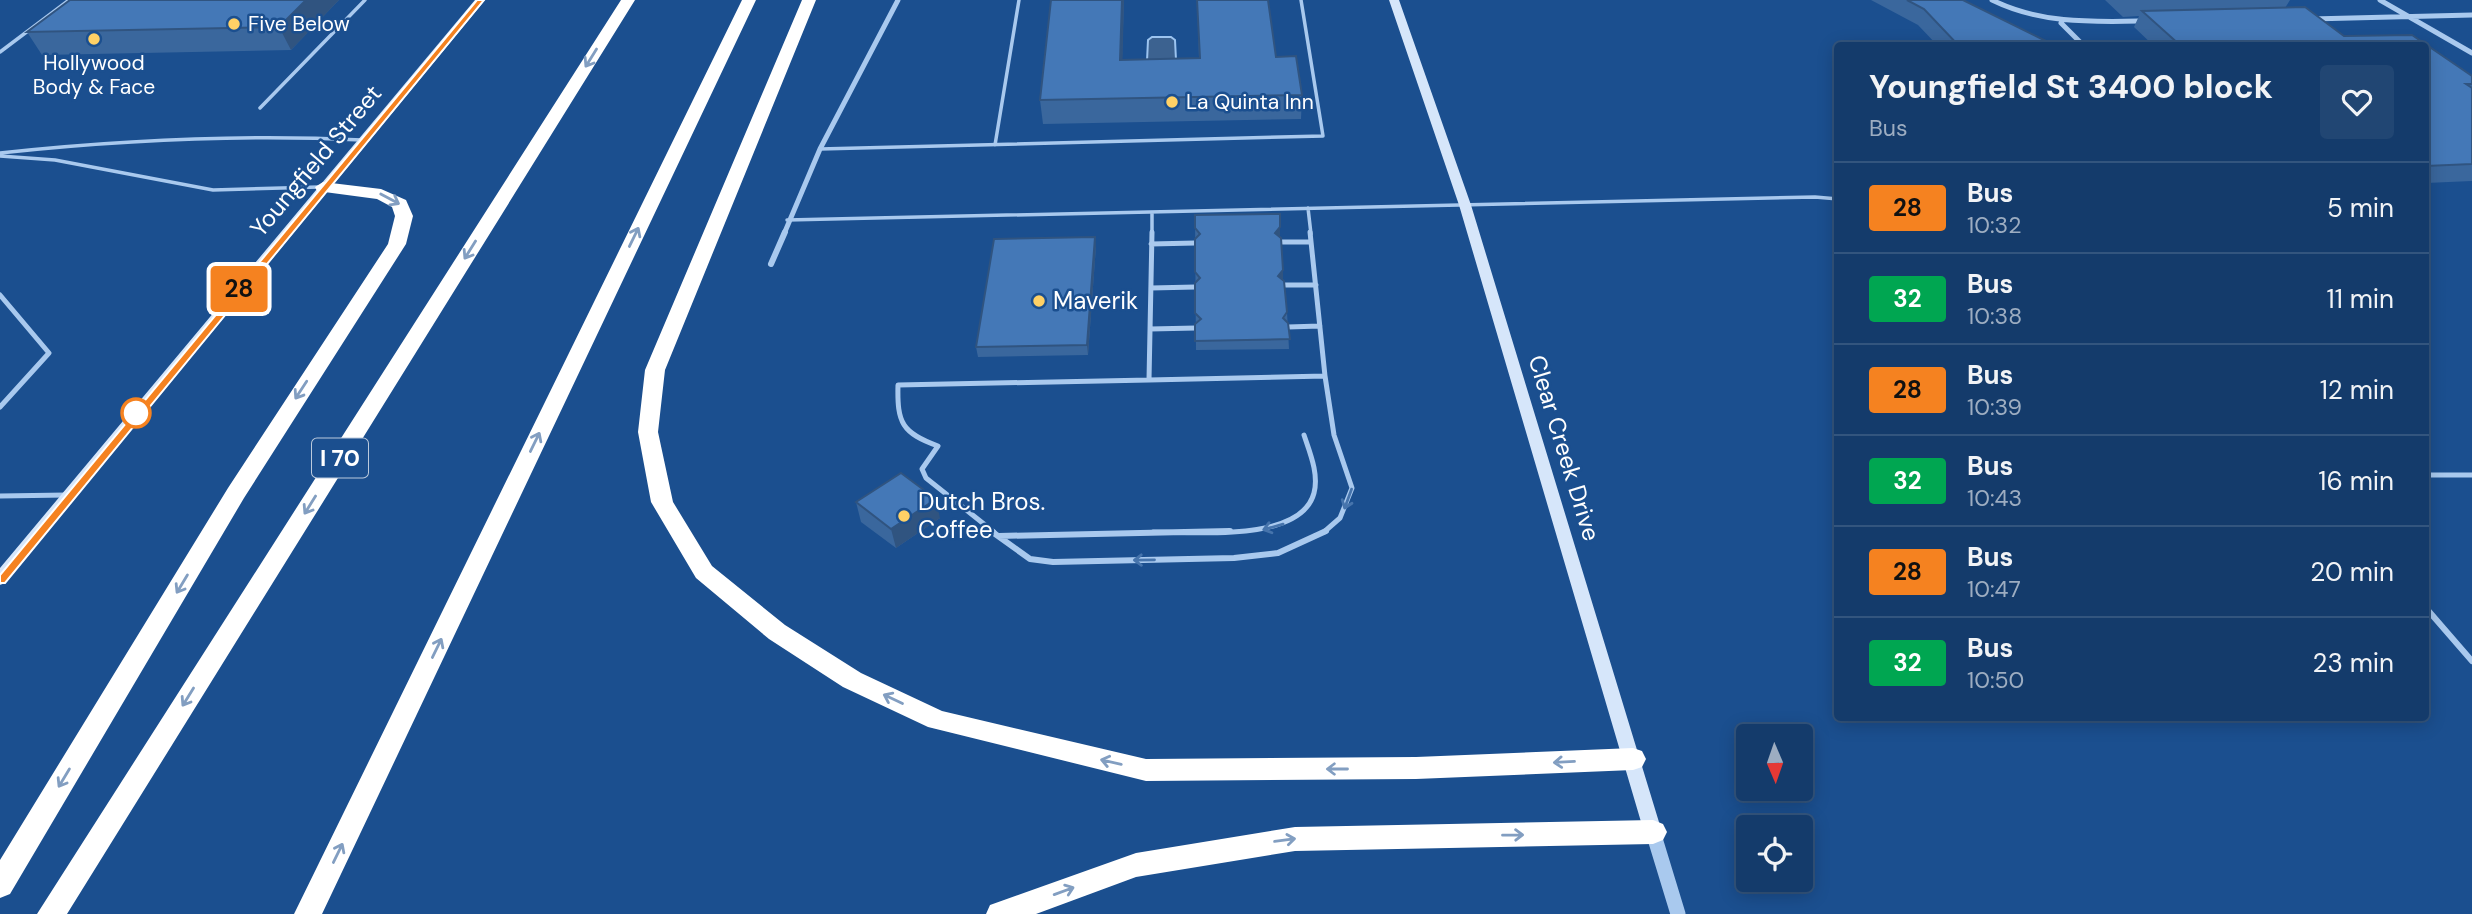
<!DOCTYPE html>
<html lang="en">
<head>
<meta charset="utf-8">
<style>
	:root { --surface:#143b6b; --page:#214673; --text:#f1f3f6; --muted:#9dadc1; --line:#33557e }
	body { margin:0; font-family:"DM Sans",sans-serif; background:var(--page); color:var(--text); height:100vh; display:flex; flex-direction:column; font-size:26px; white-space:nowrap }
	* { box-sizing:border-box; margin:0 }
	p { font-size:23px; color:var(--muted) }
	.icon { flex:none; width:38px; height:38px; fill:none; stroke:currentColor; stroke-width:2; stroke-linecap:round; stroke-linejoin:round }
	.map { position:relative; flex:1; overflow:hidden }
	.details { position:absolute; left:1834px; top:42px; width:595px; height:679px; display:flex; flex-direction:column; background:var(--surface); border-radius:7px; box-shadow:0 4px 18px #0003,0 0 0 2px var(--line) }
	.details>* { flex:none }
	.badge { padding:0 14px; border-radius:5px; font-size:24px; line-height:46px }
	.needle { width:46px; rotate:178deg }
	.tools { position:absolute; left:1736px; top:724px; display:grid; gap:14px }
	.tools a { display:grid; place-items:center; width:77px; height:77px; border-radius:7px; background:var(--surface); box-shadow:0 4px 18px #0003,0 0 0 2px var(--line); font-size:35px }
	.map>.badge { position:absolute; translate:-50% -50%; box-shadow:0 0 0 4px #fff }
	.round { display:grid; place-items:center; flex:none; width:74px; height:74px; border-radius:7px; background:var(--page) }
	.head { display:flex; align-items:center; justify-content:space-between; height:119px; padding:0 35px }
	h1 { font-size:33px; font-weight:700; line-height:52px }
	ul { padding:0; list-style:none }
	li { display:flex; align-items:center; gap:21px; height:91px; padding:0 35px; border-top:2px solid var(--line) }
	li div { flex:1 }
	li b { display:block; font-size:26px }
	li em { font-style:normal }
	li .badge { min-width:77px; font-weight:700; text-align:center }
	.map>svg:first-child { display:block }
	.water { fill:#3c6290; stroke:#9cc4f0; stroke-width:2 }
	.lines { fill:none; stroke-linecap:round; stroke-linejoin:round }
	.service-far2 { stroke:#a9c9ee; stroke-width:3.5 }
	.service-far1 { stroke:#a9c9ee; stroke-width:5 }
	.service { stroke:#a9c9ee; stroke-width:6 }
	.minor-far1 { stroke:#a9c9ee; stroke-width:5 }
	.minor { stroke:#a9c9ee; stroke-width:6 }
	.tertiary { stroke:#a9c9ee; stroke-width:15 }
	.secondary { fill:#d6e6fa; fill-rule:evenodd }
	.motorway { fill:#fff; fill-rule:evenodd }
	.wall { fill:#3a679d }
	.shaded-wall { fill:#305480 }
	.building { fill:#4478b7; stroke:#305480; stroke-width:2 }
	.oneway { stroke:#829ec1 }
	.oneway2 { stroke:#4674ac }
	.line { fill:#f58220; stroke:#fff; stroke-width:2 }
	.poi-dot { fill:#ffd166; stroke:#1b4f8f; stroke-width:2.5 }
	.stop-dot { fill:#fff; stroke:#f58220; stroke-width:3.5 }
	.labels { text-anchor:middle; stroke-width:5; stroke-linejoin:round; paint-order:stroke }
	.far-poi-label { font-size:21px; fill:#fff; stroke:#1b4f8f; text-anchor:start }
	.shield { fill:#1b4f8f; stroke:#bbcadd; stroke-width:2 }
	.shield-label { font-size:23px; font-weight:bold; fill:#fff }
	.street-label { font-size:24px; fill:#fff; stroke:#1b4f8f }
	.poi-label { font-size:24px; fill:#fff; stroke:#1b4f8f; text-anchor:start }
</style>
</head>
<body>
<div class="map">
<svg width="2472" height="914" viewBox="0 0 2472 914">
	<rect width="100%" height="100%" fill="#1b4f8f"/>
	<path class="water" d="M 1152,37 L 1171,37 L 1175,40 L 1176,60 L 1147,61 L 1148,40 Z"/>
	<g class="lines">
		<path class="service-far2" d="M 0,52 L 69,0
			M 260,108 L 365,0
			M 995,145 L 1019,0
			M 820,149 L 1323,136 L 1301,0
			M 0,153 C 121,140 241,134 362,140
			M 0,156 L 55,160 L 213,190 L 319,187
			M 1308,208 L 1311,234
			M 787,220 L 1815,197 L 1838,199
			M 1152,234 L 1152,212"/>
		<path class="service-far1" d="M 1152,232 L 1149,380 L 1325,376 L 1310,232
			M 1280,242 L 1311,242
			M 1151,244 L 1195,243
			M 1283,285 L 1316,285
			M 1151,288 L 1195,287
			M 0,295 L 49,353 L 0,407
			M 1288,327 L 1320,326
			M 1150,329 L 1196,328
			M 2426,475 L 2472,475
			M 0,496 L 66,495
			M 994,532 L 926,478 L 922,469 L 938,446 C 902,433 897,423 898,385 L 1149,380
			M 1153,532 C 1193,532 1301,543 1314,493 C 1319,474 1310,453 1304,435
			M 1324,532 L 1340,518 L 1352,488 L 1334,435 L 1325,376"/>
		<path class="service" d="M 991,531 L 1030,559 L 1053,562 L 1234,558 L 1278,553 L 1326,531
			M 999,536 L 1230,531
			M 2426,608 L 2472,661"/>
		<path class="minor-far1" d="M 1992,0 C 2041,24 2091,22 2145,21
			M 2380,0 L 2472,53
			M 2311,19 L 2472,15
			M 2061,23 L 2084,46
			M 784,234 L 820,149 L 898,0"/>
		<path class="minor" d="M 771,264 L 785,232"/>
		<path class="tertiary" d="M 1653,832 L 1678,914"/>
		<path class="secondary" d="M 475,0 L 485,0 L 5,583 L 0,585 L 0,568 Z
			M 1389,0 L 1399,0 L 1471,205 L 1662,832 L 1659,838 L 1653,840 L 1647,838 L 1644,832 L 1459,205 Z"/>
		<path class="motorway" d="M 621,0 L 635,0 L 67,914 L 37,914 Z
			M 742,0 L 756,0 L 322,914 L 294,914 Z
			M 802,0 L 816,0 L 665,370 L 658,432 L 673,502 L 712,566 L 785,625 L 861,673 L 942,711 L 1146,759 L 1416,757 L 1633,748 L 1642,751 L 1646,759 L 1642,767 L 1633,770 L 1416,779 L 1146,781 L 928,727 L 843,687 L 769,639 L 696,578 L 651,502 L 638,432 L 645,370 Z
			M 323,182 L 381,189 L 406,200 L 413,216 L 406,244 L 244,498 L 10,894 L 0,898 L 0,860 L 228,488 L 388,244 L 395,216 L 392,207 L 377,199 L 317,191 L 315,187 Z
			M 1653,820 L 1663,824 L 1667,832 L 1663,840 L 1653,844 L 1295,851 L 1136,877 L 1036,914 L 986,914 L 990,905 L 1136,853 L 1295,827 Z"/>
	</g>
	<path class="wall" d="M 339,0 L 291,50 L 42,55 L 27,32 Z
		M 1051,0 L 1124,0 L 1122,60 L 1199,58 L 1197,0 L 1276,57 L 1302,95 L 1301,119 L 1043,124 L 1040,100 Z
		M 1871,0 L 1963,0 L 2054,45 L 2054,46 L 1938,46 L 1918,25 Z
		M 2105,0 L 2290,0 L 2285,8 L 2305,7 L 2344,36 L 2412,35 L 2472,76 L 2472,181 L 2426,183 L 2426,46 L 2154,46 L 2134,27 L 2139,16 L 2123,17 Z
		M 1195,215 L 1280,237 L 1283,280 L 1287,312 L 1289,349 L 1196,350 Z
		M 1096,246 L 1088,355 L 978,357 L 976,347 Z
		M 856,502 L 940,518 L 896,548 L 861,522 Z"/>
	<path class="shaded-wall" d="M 306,0 L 339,0 L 291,50 L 279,27 Z
		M 1122,0 L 1124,0 L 1122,83 L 1120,60 Z
		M 1280,227 L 1280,237 L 1275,233 Z
		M 1095,237 L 1096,246 L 1088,355 L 1087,345 Z
		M 1283,270 L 1283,280 L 1278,276 Z
		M 936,499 L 940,518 L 896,548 L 891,529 Z"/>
	<path class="building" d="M 70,0 L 306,0 L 279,27 L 27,32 Z
		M 1051,0 L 1122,0 L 1120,60 L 1200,58 L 1197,0 L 1268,0 L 1276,57 L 1296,56 L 1302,95 L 1040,100 Z
		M 1907,0 L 1963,0 L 2054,45 L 1959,46 L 1924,9 Z
		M 2305,7 L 2344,36 L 2412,35 L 2472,76 L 2472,84 L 2466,84 L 2472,88 L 2472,164 L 2426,166 L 2426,46 L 2181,46 L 2142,11 Z
		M 1280,214 L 1280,227 L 1275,233 L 1281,238 L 1283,270 L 1278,276 L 1284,281 L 1287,312 L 1283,318 L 1288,323 L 1290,339 L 1195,341 L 1195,324 L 1201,319 L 1195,313 L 1195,283 L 1200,278 L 1195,272 L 1195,239 L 1200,234 L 1195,228 L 1195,215 Z
		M 1095,237 L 1087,345 L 976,347 L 994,239 Z
		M 901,473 L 936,499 L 891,529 L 856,502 Z"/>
	<defs><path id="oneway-shaft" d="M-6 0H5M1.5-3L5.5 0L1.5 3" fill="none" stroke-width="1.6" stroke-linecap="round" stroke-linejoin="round" transform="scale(1.75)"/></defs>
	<g class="oneway">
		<use href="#oneway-shaft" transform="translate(591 58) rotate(122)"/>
		<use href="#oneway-shaft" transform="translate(390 199) rotate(28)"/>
		<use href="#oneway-shaft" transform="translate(634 237) rotate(-64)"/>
		<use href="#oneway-shaft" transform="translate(470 250) rotate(122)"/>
		<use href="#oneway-shaft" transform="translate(301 390) rotate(123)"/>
		<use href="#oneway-shaft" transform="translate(535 442) rotate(-64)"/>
		<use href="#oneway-shaft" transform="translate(310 505) rotate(122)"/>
		<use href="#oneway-shaft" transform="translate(182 584) rotate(121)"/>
		<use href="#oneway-shaft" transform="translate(437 648) rotate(-64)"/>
		<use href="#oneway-shaft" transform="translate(188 697) rotate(122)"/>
		<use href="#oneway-shaft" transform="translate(893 699) rotate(-155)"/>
		<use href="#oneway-shaft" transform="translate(1111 762) rotate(-167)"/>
		<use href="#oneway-shaft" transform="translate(1564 762) rotate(177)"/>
		<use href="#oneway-shaft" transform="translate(1337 769) rotate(180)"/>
		<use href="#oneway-shaft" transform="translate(64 778) rotate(121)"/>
		<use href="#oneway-shaft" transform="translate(1513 835) rotate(-1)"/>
		<use href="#oneway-shaft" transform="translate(1285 840) rotate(-8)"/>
		<use href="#oneway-shaft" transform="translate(338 853) rotate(-64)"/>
		<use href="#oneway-shaft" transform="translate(1064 891) rotate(-20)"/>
	</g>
	<g class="oneway2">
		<use href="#oneway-shaft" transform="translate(1348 499) rotate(110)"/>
		<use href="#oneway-shaft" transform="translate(1273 527) rotate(164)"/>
		<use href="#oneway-shaft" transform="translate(1144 560) rotate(179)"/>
	</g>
	<path class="line" d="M 477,0 L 484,0 L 5,583 L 0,583 L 0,575 Z"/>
	<g class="poi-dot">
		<circle cx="234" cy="24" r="7"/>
		<circle cx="94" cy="39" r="7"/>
		<circle cx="1172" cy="102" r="7"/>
		<circle cx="1039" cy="301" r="7"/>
		<circle cx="904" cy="516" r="7"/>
	</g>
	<circle class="stop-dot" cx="136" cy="413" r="14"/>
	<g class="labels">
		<g class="far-poi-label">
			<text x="248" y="31">Five Below</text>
			<text x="94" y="70" text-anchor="middle">Hollywood<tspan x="94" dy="24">Body &amp; Face</tspan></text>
			<text x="1186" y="109">La Quinta Inn</text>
		</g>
		<rect class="shield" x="312" y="438.5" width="56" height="39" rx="5"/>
		<g class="shield-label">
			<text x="340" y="466">I 70</text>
		</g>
		<g class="street-label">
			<text transform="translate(316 161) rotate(-50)" y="8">Youngfield Street</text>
			<text transform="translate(1564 448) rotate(73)" y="8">Clear Creek Drive</text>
		</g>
		<g class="poi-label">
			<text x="1053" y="309">Maverik</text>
			<text x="918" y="510">Dutch Bros.<tspan x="918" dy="28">Coffee</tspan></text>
		</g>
	</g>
</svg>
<div class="tools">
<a><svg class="needle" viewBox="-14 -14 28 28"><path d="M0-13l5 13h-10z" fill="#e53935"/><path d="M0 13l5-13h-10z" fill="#9dadc1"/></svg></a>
<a><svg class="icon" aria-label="locate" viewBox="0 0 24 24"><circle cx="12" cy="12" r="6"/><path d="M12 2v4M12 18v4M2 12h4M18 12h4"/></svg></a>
</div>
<b class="badge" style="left:239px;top:289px;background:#f58220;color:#111">28</b>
<section class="details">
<div class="head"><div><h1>Youngfield St 3400 block</h1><p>Bus</p></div><a class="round"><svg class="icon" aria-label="heart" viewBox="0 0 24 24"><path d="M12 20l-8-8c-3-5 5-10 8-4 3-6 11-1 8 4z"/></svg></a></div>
<ul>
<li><span class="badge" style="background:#f58220;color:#111">28</span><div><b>Bus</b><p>10:32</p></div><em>5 min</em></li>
<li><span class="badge" style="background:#00a651;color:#fff">32</span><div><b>Bus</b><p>10:38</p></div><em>11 min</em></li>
<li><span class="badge" style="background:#f58220;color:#111">28</span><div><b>Bus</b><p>10:39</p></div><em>12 min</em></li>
<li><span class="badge" style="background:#00a651;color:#fff">32</span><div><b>Bus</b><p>10:43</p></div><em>16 min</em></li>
<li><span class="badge" style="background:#f58220;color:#111">28</span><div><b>Bus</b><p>10:47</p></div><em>20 min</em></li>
<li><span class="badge" style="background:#00a651;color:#fff">32</span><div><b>Bus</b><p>10:50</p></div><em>23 min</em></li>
</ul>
</section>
</div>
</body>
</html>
